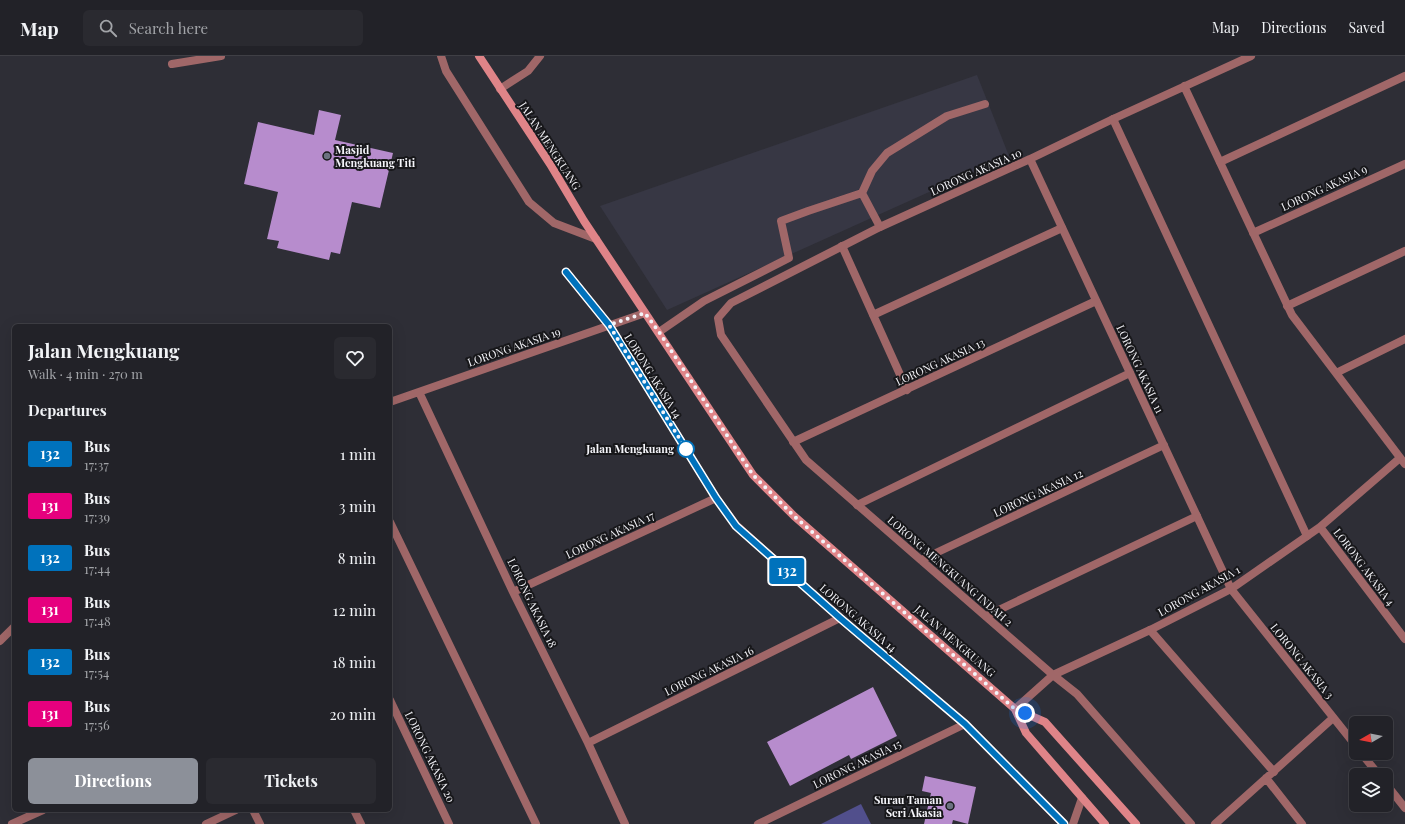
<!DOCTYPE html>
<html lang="en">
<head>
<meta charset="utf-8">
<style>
	:root { --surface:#222228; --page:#2a2a30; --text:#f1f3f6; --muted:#a2a4a8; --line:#3f3f45; --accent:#8c9099 }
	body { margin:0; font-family:"Playfair Display",serif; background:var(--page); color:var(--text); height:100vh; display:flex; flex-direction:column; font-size:15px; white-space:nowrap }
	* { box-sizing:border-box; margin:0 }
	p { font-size:13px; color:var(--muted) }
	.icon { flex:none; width:22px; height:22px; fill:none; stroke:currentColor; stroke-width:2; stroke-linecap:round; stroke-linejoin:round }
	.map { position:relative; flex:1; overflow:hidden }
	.side { position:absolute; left:12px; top:268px; width:380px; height:488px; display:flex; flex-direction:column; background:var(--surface); border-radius:6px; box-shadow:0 4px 16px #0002,0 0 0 1px var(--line) }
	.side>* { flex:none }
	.badge { padding:0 8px; border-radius:3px; font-size:14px; line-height:26px }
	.needle { width:26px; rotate:261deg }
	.fabs { position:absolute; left:1349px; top:660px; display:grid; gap:8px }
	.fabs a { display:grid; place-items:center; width:44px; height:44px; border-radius:6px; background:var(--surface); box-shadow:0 4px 16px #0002,0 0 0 1px var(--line); font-size:20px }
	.you { position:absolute; width:20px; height:20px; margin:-10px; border:3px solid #fff; border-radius:50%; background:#1a73e8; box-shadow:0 0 0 6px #1a73e833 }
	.map>.badge { position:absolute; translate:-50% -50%; box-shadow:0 0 0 2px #fff }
	h2 { padding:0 16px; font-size:15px; line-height:36px }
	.round { display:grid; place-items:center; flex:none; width:42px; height:42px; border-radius:6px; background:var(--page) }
	.overview { display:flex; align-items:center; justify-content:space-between; height:68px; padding:0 16px }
	h1 { font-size:19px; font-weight:700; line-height:30px }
	.cta { display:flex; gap:8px; margin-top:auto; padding:8px 16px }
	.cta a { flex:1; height:46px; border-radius:6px; background:var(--accent); color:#fff; font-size:16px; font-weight:700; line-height:46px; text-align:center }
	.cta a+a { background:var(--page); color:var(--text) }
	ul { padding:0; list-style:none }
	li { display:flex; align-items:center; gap:12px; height:52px; padding:0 16px }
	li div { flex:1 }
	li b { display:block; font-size:15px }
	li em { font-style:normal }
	li .badge { min-width:44px; font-weight:700; text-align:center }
	header { display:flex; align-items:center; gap:24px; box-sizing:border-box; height:56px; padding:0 20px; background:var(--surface); border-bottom:1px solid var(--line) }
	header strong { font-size:19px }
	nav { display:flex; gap:22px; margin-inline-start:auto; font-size:14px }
	.search { width:280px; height:36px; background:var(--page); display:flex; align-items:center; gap:10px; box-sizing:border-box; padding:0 14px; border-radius:6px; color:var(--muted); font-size:15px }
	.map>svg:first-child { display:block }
	.built { fill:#373744 }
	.pitch { fill:#514f8c }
	.building { fill:#b78ccd }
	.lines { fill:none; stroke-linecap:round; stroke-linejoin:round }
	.lane { stroke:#a06768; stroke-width:8 }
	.street { stroke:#a06768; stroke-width:8 }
	.secondary { stroke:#df8488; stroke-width:8 }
	.line-casing { stroke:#fff; stroke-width:9 }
	.line { stroke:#0072bc; stroke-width:6 }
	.walk { stroke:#f4f4f9; stroke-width:4; stroke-dasharray:0 7.2 }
	.worship-dot { fill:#6b7280; stroke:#17171a; stroke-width:1.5 }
	.stop-dot { fill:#fff; stroke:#0072bc; stroke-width:2 }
	.labels { text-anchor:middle; stroke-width:4; stroke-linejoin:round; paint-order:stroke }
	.street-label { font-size:11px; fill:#f4f4f9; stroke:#17171a }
	.poi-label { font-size:11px; font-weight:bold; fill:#f4f4f9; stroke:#17171a; text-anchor:start }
	.stop-label { font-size:11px; font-weight:bold; fill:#f4f4f9; stroke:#17171a; text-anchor:end }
</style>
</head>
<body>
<header>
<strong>Map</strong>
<div class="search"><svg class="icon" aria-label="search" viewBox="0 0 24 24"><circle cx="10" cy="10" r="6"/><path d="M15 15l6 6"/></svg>Search here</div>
<nav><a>Map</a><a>Directions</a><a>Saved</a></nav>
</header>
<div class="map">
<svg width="1405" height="768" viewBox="0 0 1405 768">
	<rect width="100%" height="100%" fill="#2e2e36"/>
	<path class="built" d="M 977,19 L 1009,100 L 667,254 L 600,150 Z"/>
	<path class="pitch" d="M 861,748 L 871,768 L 821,768 Z"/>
	<path class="building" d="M 319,54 L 341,59 L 335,84 L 393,97 L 380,152 L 352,146 L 340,198 L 331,196 L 329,204 L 277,192 L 279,185 L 267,183 L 278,136 L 244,128 L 258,66 L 314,79 Z
		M 873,631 L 897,680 L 851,703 L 849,699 L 790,730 L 767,686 Z
		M 925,720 L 976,731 L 968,768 L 953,764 L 952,768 L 924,768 L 931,737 L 922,735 Z"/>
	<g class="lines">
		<path class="lane" d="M 441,0 L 446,15 L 529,146 L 554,167 L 596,183
			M 1113,63 L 1307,480
			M 1220,106 L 1405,20
			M 862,137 L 880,171
			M 842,190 L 907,334
			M 1287,250 L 1405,195
			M 873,259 L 1062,172
			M 659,276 L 704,245 L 789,202 L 781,165 L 808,155 L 862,137 L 872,115 L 887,97 L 947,60 L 985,48
			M 857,449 L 1130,317
			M 390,466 L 536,768
			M 986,560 L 1197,460
			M 1150,574 L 1274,716
			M 1266,722 L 1302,768
			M 354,754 L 361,768
			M 206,768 L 236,754
			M 1215,768 L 1333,662"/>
		<path class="street" d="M 172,8 L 221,0
			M 1184,30 L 1292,259 L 1405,408
			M 500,33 L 528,15 L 540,0
			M 1030,103 L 1231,533 L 1356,690
			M 1253,177 L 1405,108
			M 566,216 L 609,269 L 716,442 L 736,469 L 840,562 L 965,668 L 1064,768
			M 1336,317 L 1405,283
			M 419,336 L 513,536 L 588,687 L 625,768
			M 390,346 L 645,257
			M 793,386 L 1096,245
			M 1320,471 L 1405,583
			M 921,504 L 1164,389
			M 513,536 L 716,442
			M 0,585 L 14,571
			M 390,644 L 449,768
			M 1015,653 L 1053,619 L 1150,574 L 1231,533 L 1320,471 L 1400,402
			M 588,687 L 840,562
			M 1361,697 L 1379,719
			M 1386,728 L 1405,752
			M 253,754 L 260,768
			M 12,768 L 43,754
			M 758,768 L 965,668
			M 1073,768 L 1082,742
			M 1191,768 L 1077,638 L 1053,619 L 806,404 L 721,279 L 718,262 L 731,247 L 880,171 L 1030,103 L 1113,63 L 1251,0"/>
		<path class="secondary" d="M 479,0 L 550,108 L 584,165 L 753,419 L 794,460 L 1015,653 L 1045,666 L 1136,768
			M 1015,653 L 1026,677 L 1105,768"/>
	</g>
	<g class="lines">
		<g class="line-casing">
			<path id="line" d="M 566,216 L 609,269 L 716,442 L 736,470 L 840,562 L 965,668 L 1064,768"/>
		</g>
		<use href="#line" class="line"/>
		<path class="walk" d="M 686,393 L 609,269 L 645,257 L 659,276 L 753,419 L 794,460 L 1015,653 L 1025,657"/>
	</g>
	<g class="worship-dot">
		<circle cx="327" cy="100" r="4"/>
		<circle cx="950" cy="750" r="4"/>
	</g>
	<circle class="stop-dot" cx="686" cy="393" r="8"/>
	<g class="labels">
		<g class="street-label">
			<text transform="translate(550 90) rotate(57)" y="4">JALAN MENGKUANG</text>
			<text transform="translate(976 116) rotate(-24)" y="4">LORONG AKASIA 10</text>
			<text transform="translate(1324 132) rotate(-25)" y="4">LORONG AKASIA 9</text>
			<text transform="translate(514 291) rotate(-19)" y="4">LORONG AKASIA 19</text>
			<text transform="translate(940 306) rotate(-25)" y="4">LORONG AKASIA 13</text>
			<text transform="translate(1140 313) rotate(65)" y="4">LORONG AKASIA 11</text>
			<text transform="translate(653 320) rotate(58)" y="4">LORONG AKASIA 14</text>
			<text transform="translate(1038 437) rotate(-25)" y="4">LORONG AKASIA 12</text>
			<text transform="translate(610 479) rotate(-25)" y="4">LORONG AKASIA 17</text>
			<text transform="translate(1364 511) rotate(53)" y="4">LORONG AKASIA 4</text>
			<text transform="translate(950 515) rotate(41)" y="4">LORONG MENGKUANG INDAH 2</text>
			<text transform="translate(1199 535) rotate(-29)" y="4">LORONG AKASIA 1</text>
			<text transform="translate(532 547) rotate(64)" y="4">LORONG AKASIA 18</text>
			<text transform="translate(858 562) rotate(41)" y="4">LORONG AKASIA 14</text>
			<text transform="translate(955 585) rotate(41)" y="4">JALAN MENGKUANG</text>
			<text transform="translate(1302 605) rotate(51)" y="4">LORONG AKASIA 3</text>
			<text transform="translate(709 615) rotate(-26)" y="4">LORONG AKASIA 16</text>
			<text transform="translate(430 701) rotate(64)" y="4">LORONG AKASIA 20</text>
			<text transform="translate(857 708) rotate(-26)" y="4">LORONG AKASIA 15</text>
		</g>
		<g class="poi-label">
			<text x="335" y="98">Masjid<tspan x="335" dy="13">Mengkuang Titi</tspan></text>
			<text x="942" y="748" text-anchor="end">Surau Taman<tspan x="942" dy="13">Seri Akasia</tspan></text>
		</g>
		<g class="stop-label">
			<text x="674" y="397">Jalan Mengkuang</text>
		</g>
	</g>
</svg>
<div class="fabs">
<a><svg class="needle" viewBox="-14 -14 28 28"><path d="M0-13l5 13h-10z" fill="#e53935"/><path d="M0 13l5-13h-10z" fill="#a2a4a8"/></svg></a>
<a><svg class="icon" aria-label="layers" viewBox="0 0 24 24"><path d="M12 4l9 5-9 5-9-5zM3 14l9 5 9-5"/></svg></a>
</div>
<div class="you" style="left:1025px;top:657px"></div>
<b class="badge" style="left:787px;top:515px;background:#0072bc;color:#fff">132</b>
<section class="side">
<div class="overview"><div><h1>Jalan Mengkuang</h1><p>Walk · 4 min · 270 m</p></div><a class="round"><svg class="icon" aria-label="heart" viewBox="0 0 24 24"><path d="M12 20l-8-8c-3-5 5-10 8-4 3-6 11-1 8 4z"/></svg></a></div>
<h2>Departures</h2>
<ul>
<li><span class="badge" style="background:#0072bc;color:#fff">132</span><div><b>Bus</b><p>17:37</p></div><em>1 min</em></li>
<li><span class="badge" style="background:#e6007e;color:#fff">131</span><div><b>Bus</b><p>17:39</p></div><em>3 min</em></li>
<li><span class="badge" style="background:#0072bc;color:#fff">132</span><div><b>Bus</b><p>17:44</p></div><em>8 min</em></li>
<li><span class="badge" style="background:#e6007e;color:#fff">131</span><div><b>Bus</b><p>17:48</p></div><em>12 min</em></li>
<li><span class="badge" style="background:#0072bc;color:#fff">132</span><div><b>Bus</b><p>17:54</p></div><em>18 min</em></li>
<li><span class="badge" style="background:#e6007e;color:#fff">131</span><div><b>Bus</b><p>17:56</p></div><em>20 min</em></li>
</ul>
<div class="cta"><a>Directions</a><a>Tickets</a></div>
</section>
</div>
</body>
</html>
